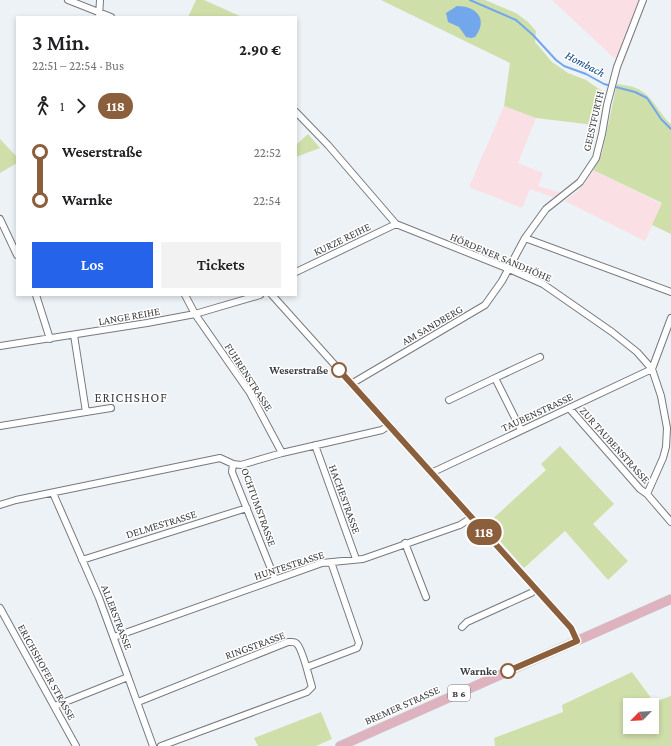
<!DOCTYPE html>
<html lang="de">
<head>
<meta charset="utf-8">
<style>
	:root { --surface:#fff; --page:#f2f2f2; --text:#202124; --muted:#757577; --accent:#2563eb }
	body { margin:0; font-family:"Crimson Pro",serif; background:var(--page); color:var(--text); height:100vh; display:flex; flex-direction:column; font-size:15px; white-space:nowrap }
	* { box-sizing:border-box; margin:0 }
	p { font-size:13px; color:var(--muted) }
	.icon { flex:none; width:22px; height:22px; fill:none; stroke:currentColor; stroke-width:2; stroke-linecap:round; stroke-linejoin:round }
	.map { position:relative; flex:1; overflow:hidden }
	.details { position:absolute; left:16px; top:16px; width:281px; height:280px; display:flex; flex-direction:column; background:var(--surface); border-radius:0px; box-shadow:0 2px 6px #0003 }
	.details>* { flex:none }
	.badge { padding:0 8px; border-radius:13px; font-size:14px; line-height:26px }
	.needle { width:26px; rotate:246deg }
	.buttons { position:absolute; left:623px; top:698px; display:grid; gap:8px }
	.buttons a { display:grid; place-items:center; width:36px; height:36px; border-radius:0px; background:var(--surface); box-shadow:0 2px 6px #0003; font-size:20px }
	.map>.badge { position:absolute; translate:-50% -50%; box-shadow:0 0 0 2px #fff }
	.legs { display:flex; align-items:center; gap:6px; height:44px; padding:0 16px; font-size:13px }
	.legs p { margin-inline-start:auto }
	.overview { display:flex; align-items:center; justify-content:space-between; height:68px; padding:0 16px }
	h1 { font-size:22px; font-weight:600; line-height:30px }
	.primary-button { display:flex; gap:8px; margin-top:auto; padding:8px 16px }
	.primary-button a { flex:1; height:46px; border-radius:0px; background:var(--accent); color:#fff; font-size:16px; font-weight:600; line-height:46px; text-align:center }
	.primary-button a+a { background:var(--page); color:var(--text) }
	ul { padding:0 16px; list-style:none }
	li { display:flex; align-items:center; gap:14px; height:48px; font-size:15px }
	li i { display:grid; place-items:center; width:6px; height:100%; margin:0 5px; background:currentColor }
	li i::after { content:''; width:10px; height:10px; margin:-5px; border:3px solid; border-radius:50%; background:var(--surface) }
	li p { margin-inline-start:auto }
	li:first-child i { background:linear-gradient(#0000 50%,currentColor 0) }
	li:last-child i { background:linear-gradient(currentColor 50%,#0000 0) }
	.map>svg:first-child { display:block }
	.commercial { fill:#fadfe4 }
	.green { fill:#cfdfaa; fill-rule:evenodd }
	.water { fill:#72a7ec }
	.lines { fill:none; stroke-linecap:round; stroke-linejoin:round }
	.stream { stroke:#72a7ec; stroke-width:2 }
	.street-casing { stroke:#767a7e; stroke-width:8 }
	.primary-casing { stroke:#cccdcd; stroke-width:10 }
	.street { stroke:#fff; stroke-width:6 }
	.primary { stroke:#dfb2bf; stroke-width:9 }
	.line-1-casing { stroke:#fff; stroke-width:9 }
	.line-1 { stroke:#8b5e3c; stroke-width:6 }
	.stop-1-dot { fill:#fff; stroke:#8b5e3c; stroke-width:2 }
	.labels { text-anchor:middle; stroke-width:3; stroke-linejoin:round; paint-order:stroke }
	.shield { fill:#fff; stroke:#767779; stroke-width:1 }
	.shield-label { font-size:10px; font-weight:bold; fill:#3c3d3f }
	.street-label { font-size:11px; fill:#3c3d3f; stroke:#fff }
	.stop-label { font-size:11px; font-weight:bold; fill:#3c3d3f; stroke:#fff; text-anchor:end }
	.water-label { font-size:12px; font-style:italic; fill:#0e4381; stroke:#fff }
	.quarter-label { font-size:13px; letter-spacing:1px; fill:#3c3d3f; stroke:#fff }
</style>
</head>
<body>
<div class="map">
<svg width="671" height="746" viewBox="0 0 671 746">
	<rect width="100%" height="100%" fill="#edf2f6"/>
	<path class="commercial" d="M 552,0 L 647,0 L 624,62 L 614,58 Z
		M 504,106 L 536,118 L 518,163 L 543,173 L 538,186 L 561,193 L 556,198 L 530,189 L 522,208 L 469,187 Z
		M 593,170 L 662,204 L 645,241 L 565,201 L 578,191 L 585,183 Z"/>
	<path class="green" d="M 196,0 L 204,0 L 242,17 L 188,17 Z
		M 381,0 L 485,0 L 516,13 L 528,22 L 536,31 L 535,42 L 552,62 L 568,73 L 586,80 L 602,91 L 594,125 L 536,118 L 504,106 L 510,63 Z
		M 617,84 C 624,85 632,86 638,89 C 653,96 659,114 671,124 L 671,234 L 652,225 L 662,203 L 593,170 L 602,153 Z
		M 308,134 L 320,148 L 296,157 L 296,145 Z
		M 0,139 L 17,157 L 17,163 L 0,173 Z
		M 560,446 L 614,504 L 593,524 L 628,561 L 608,580 L 565,531 L 524,568 L 486,525 L 546,470 L 541,464 Z
		M 632,672 L 654,702 L 671,696 L 671,746 L 495,746 L 494,738 L 563,712 L 562,705 ZM 630,705 L 652,705 L 652,727 L 630,727 Z
		M 321,712 L 332,739 L 316,746 L 258,746 L 254,738 Z"/>
	<path class="water" d="M 457,6 C 476,6 489,19 475,37 L 471,38 L 466,37 L 459,27 L 448,22 L 446,13 Z"/>
	<g class="lines">
		<path class="stream" d="M 470,0 L 516,20 L 533,35 L 556,60 L 564,66 L 586,74 L 604,84 L 635,92 L 647,98 L 661,119 L 671,129"/>
		<g class="street-casing">
			<path id="street" d="M 68,0 L 111,17
				M 99,17 L 100,0
				M 296,112 L 328,145 L 396,224 L 509,269 L 543,284 L 612,332 L 637,352 L 652,369 L 661,396 L 667,428 L 666,447 L 663,458 L 647,494 L 671,522
				M 0,219 L 17,255
				M 525,238 L 671,292
				M 296,272 L 396,224
				M 36,295 L 50,339
				M 185,295 L 195,314 L 250,393 L 282,453
				M 272,295 L 571,628 L 577,641
				M 74,335 L 86,412 L 111,408
				M 0,346 L 147,323 L 195,314 L 260,295
				M 351,384 L 485,305 L 502,281 L 525,238 L 538,220 L 546,209 L 580,182 L 596,158 L 602,134 L 607,105 L 617,67 L 643,0
				M 449,400 L 495,378
				M 569,408 L 640,489 L 647,494
				M 0,426 L 86,412
				M 521,430 L 495,378 L 540,357
				M 315,445 L 356,559
				M 233,464 L 232,472 L 275,579
				M 431,473 L 652,369 L 671,318
				M 53,493 L 99,598 L 128,677 L 55,706
				M 0,505 L 16,500 L 220,458 L 233,464 L 241,465 L 282,453 L 382,430 L 388,426
				M 405,543 L 426,597
				M 82,560 L 247,508
				M 0,608 L 76,746
				M 462,627 L 467,622 L 531,593 L 535,590
				M 114,637 L 322,563 L 363,559 L 460,525 L 471,518
				M 307,667 L 357,648 L 359,643 L 331,562
				M 128,677 L 153,746
				M 138,702 L 288,642 C 292,642 295,641 297,644 C 303,650 309,678 312,687 L 307,692 L 161,746"/>
		</g>
		<g class="primary-casing">
			<path id="primary" d="M 340,746 L 671,599"/>
		</g>
		<use href="#street" class="street"/>
		<use href="#primary" class="primary"/>
	</g>
	<g class="lines">
		<g class="line-1-casing">
			<path id="line-1" d="M 339,370 L 571,628 L 577,641 L 508,671"/>
		</g>
		<use href="#line-1" class="line-1"/>
	</g>
	<g class="stop-1-dot">
		<circle cx="339" cy="370" r="7"/>
		<circle cx="508" cy="671" r="7"/>
	</g>
	<g class="labels">
		<rect class="shield" x="448" y="685" width="22" height="16" rx="3"/>
		<g class="shield-label">
			<text x="459" y="697">B 6</text>
		</g>
		<g class="street-label">
			<text transform="translate(593 121) rotate(-77)" y="4">GEESTFURTH</text>
			<text transform="translate(342 239) rotate(-26)" y="4">KURZE REIHE</text>
			<text transform="translate(501 257) rotate(23)" y="4">HÖRDENER SANDHÖHE</text>
			<text transform="translate(129 316) rotate(-10)" y="4">LANGE REIHE</text>
			<text transform="translate(432 325) rotate(-30)" y="4">AM SANDBERG</text>
			<text transform="translate(249 377) rotate(57)" y="4">FUHRENSTRASSE</text>
			<text transform="translate(537 412) rotate(-25)" y="4">TAUBENSTRASSE</text>
			<text transform="translate(615 445) rotate(48)" y="4">ZUR TAUBENSTRASSE</text>
			<text transform="translate(345 499) rotate(70)" y="4">HACHESTRASSE</text>
			<text transform="translate(259 507) rotate(70)" y="4">OCHTUMSTRASSE</text>
			<text transform="translate(161 524) rotate(-17)" y="4">DELMESTRASSE</text>
			<text transform="translate(289 565) rotate(-18)" y="4">HUNTESTRASSE</text>
			<text transform="translate(117 617) rotate(69)" y="4">ALLERSTRASSE</text>
			<text transform="translate(255 645) rotate(-20)" y="4">RINGSTRASSE</text>
			<text transform="translate(47 672) rotate(61)" y="4">ERICHSHOFER STRASSE</text>
			<text transform="translate(402 705) rotate(-24)" y="4">BREMER STRASSE</text>
		</g>
		<g class="stop-label">
			<text x="328" y="374">Weserstraße</text>
			<text x="497" y="675">Warnke</text>
		</g>
		<g class="water-label">
			<text transform="translate(585 64) rotate(27)" y="4">Hombach</text>
		</g>
		<g class="quarter-label">
			<text x="131" y="402">ERICHSHOF</text>
		</g>
	</g>
</svg>
<div class="buttons">
<a><svg class="needle" viewBox="-14 -14 28 28"><path d="M0-13l5 13h-10z" fill="#e53935"/><path d="M0 13l5-13h-10z" fill="#757577"/></svg></a>
</div>
<b class="badge" style="left:484px;top:532px;background:#8b5e3c;color:#fff">118</b>
<section class="details">
<div class="overview"><div><h1>3 Min.</h1><p>22:51 – 22:54 · Bus</p></div><b>2.90 €</b></div>
<div class="legs"><svg class="icon" aria-label="walk" viewBox="0 0 24 24"><circle cx="13" cy="4" r="2"/><path d="M13 8l-2 6 4 7M11 14l-3 7M7 12l3-4h3l4 4"/></svg>1<svg class="icon" aria-label="forward" viewBox="0 0 24 24"><path d="M9 5l7 7-7 7"/></svg><b class="badge" style="background:#8b5e3c;color:#fff">118</b></div>
<ul>
<li><i style="color:#8b5e3c"></i><b>Weserstraße</b><p>22:52</p></li>
<li><i style="color:#8b5e3c"></i><b>Warnke</b><p>22:54</p></li>
</ul>
<div class="primary-button"><a>Los</a><a>Tickets</a></div>
</section>
</div>
</body>
</html>
